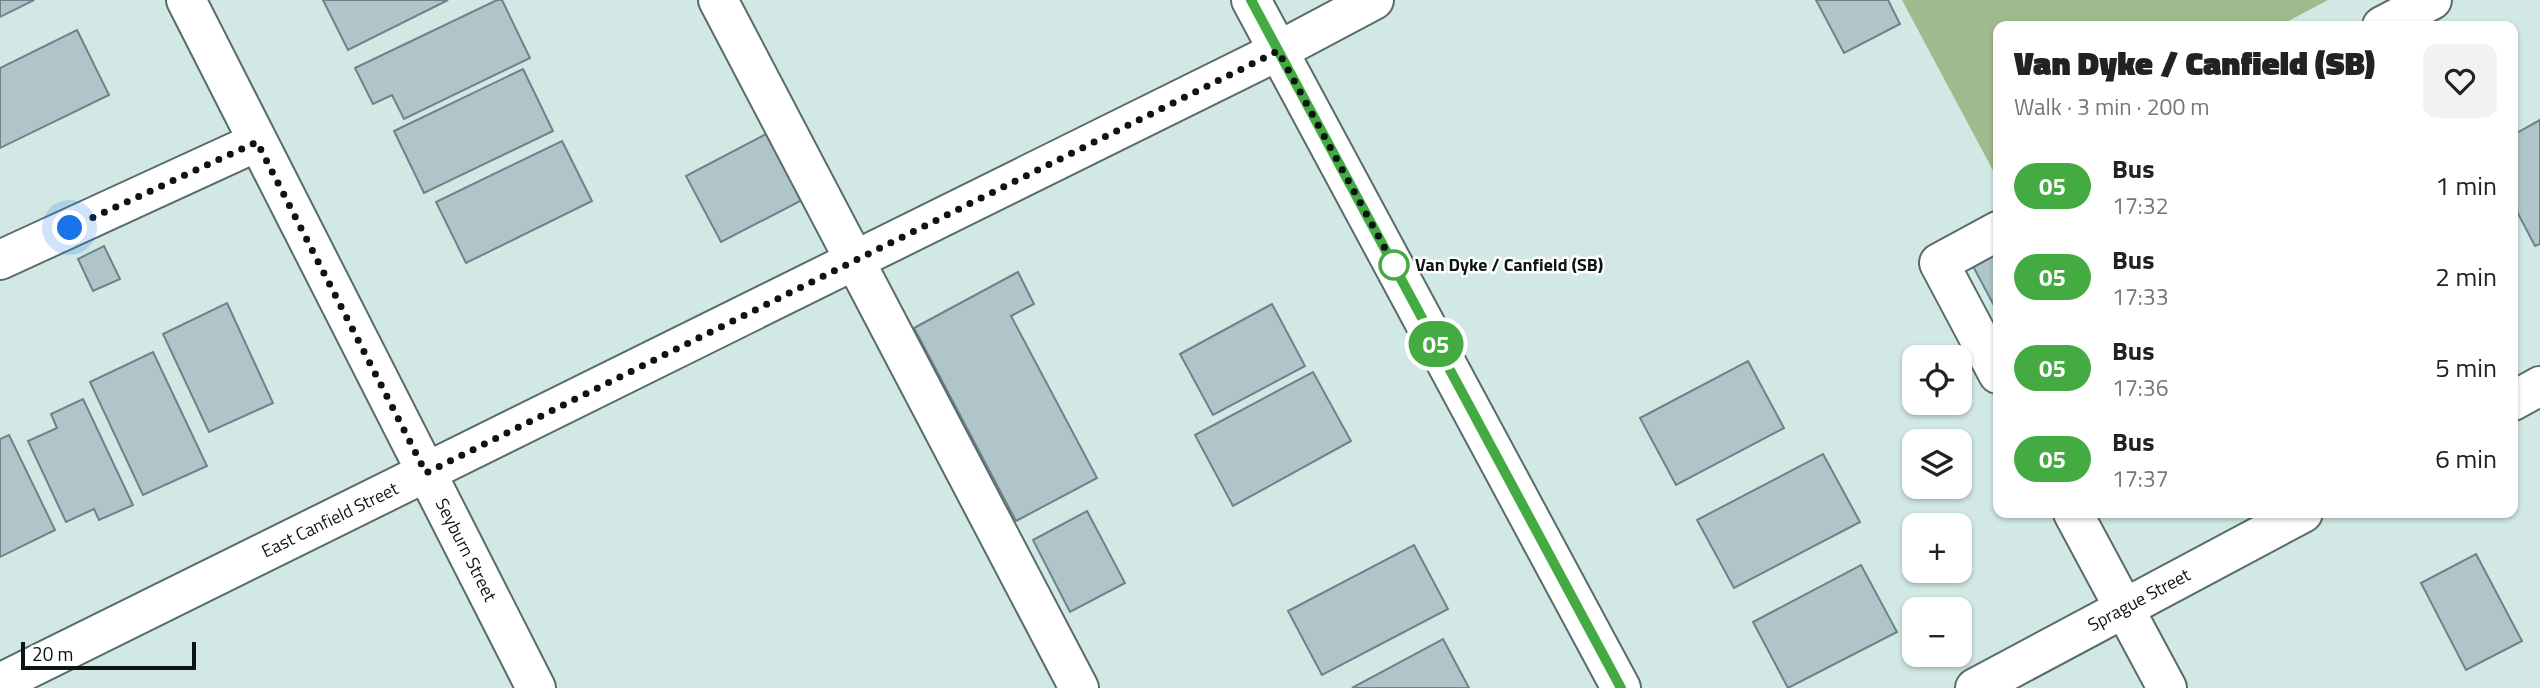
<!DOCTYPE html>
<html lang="en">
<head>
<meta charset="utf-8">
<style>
	:root { --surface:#fff; --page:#f2f2f2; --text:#222; --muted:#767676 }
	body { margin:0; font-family:"Titillium Web",sans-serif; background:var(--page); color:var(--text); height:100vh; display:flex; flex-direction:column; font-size:26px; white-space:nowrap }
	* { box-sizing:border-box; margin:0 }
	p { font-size:23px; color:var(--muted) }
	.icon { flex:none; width:38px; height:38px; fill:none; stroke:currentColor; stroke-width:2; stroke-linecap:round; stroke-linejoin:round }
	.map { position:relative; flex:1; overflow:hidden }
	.drawer { position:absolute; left:1993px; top:21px; width:525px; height:497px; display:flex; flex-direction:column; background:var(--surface); border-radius:14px; box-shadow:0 2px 5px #0004 }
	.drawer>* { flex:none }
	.badge { padding:0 14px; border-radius:23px; font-size:24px; line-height:46px }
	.tools { position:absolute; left:1902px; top:345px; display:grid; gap:14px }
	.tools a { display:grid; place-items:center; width:70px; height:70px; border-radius:14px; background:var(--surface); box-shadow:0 2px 5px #0004; font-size:35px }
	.scale { position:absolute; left:21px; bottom:18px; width:175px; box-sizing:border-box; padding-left:7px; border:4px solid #0c1414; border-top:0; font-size:19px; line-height:24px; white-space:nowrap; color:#0c1414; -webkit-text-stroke:5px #fff; paint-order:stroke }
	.you { position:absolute; width:35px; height:35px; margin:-18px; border:5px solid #fff; border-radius:50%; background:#1a73e8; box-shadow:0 0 0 10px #1a73e833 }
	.map>.badge { position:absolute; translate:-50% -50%; box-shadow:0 0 0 4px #fff }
	.round { display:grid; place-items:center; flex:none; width:74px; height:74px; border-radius:14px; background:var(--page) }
	.summary { display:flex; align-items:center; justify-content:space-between; height:119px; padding:0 21px }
	h1 { font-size:33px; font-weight:800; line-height:52px }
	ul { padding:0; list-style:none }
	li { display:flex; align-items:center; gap:21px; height:91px; padding:0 21px }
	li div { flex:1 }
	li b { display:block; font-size:26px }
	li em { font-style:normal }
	li .badge { min-width:77px; font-weight:700; text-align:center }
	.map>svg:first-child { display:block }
	.green { fill:#9fba8f }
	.building { fill:#afc5ca; stroke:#6e8388; stroke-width:2 }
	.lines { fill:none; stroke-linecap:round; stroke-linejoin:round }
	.minor-casing { stroke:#586c6a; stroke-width:42 }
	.major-casing { stroke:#586c6a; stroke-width:42 }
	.minor { stroke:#fff; stroke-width:38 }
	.major { stroke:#fff; stroke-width:38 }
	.line-casing { stroke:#fff; stroke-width:16 }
	.line { stroke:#44aa42; stroke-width:10 }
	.walk { stroke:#0c1414; stroke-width:7; stroke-dasharray:0 12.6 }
	.stop-dot { fill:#fff; stroke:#44aa42; stroke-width:3.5 }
	.labels { text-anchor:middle; stroke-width:5; stroke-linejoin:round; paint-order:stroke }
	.stop-label { font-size:18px; font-weight:bold; fill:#0c1414; stroke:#fff; text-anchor:start }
	.street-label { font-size:18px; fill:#0c1414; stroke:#fff }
</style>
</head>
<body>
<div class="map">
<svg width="2540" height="688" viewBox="0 0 2540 688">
	<rect width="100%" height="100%" fill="#d1e8e5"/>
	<path class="green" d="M 1902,0 L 2328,0 L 2279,26 L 1998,26 L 1996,176 Z"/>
	<path class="building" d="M 0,0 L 34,0 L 0,17 Z
		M 323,0 L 448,0 L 348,50 Z
		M 497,0 L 502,0 L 530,58 L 404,119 L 392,95 L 373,104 L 355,68 Z
		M 1816,0 L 1888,0 L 1900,24 L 1844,53 Z
		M 77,30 L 109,95 L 0,148 L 0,68 Z
		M 523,69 L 553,131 L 424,193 L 394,131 Z
		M 2540,120 L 2540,244 L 2535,246 L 2513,204 L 2513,135 Z
		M 770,132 L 804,199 L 721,242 L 686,176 Z
		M 562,141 L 592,201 L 466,263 L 436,202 Z
		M 1998,236 L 1998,313 L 1966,253 Z
		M 104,246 L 120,279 L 93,291 L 78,259 Z
		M 1018,272 L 1034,304 L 1011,316 L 1097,478 L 1016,521 L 914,328 Z
		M 227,303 L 273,403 L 209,432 L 163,334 Z
		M 1272,304 L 1305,366 L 1213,415 L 1180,354 Z
		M 153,352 L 207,466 L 143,495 L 90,382 Z
		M 1748,361 L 1784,428 L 1676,485 L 1640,418 Z
		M 1313,372 L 1351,441 L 1233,506 L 1195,435 Z
		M 83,399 L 133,505 L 99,520 L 94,509 L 66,522 L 28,441 L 57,428 L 51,414 Z
		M 9,435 L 55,530 L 0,557 L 0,439 Z
		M 1823,454 L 1860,522 L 1734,588 L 1697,520 Z
		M 1087,511 L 1125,583 L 1070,612 L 1033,540 Z
		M 1414,545 L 1448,609 L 1322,675 L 1288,611 Z
		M 2476,554 L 2522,641 L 2466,670 L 2421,583 Z
		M 1861,565 L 1897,632 L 1788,688 L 1753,622 Z
		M 1443,639 L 1469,688 L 1352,688 Z"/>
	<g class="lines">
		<g class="minor-casing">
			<path id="minor" d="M 186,0 L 536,688
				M 718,0 L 1079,688
				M 2382,26 L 2432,0
				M 1998,231 L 1939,263 L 1998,374
				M 0,260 L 257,142
				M 2513,401 L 2540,386
				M 2073,513 L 2167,688
				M 0,683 L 1278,51 L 1374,0
				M 1975,688 L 2303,513"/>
		</g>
		<g class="major-casing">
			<path id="major" d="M 1251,0 L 1621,688"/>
		</g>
		<use href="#minor" class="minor"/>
		<use href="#major" class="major"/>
	</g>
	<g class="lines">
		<g class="line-casing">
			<path id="line" d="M 1251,0 L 1621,688"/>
		</g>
		<use href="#line" class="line"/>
		<path class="walk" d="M 70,228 L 257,142 L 426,473 L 1278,51 L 1394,265"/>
	</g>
	<circle class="stop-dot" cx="1394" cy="265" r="14"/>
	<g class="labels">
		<g class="stop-label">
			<text x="1415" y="271">Van Dyke / Canfield (SB)</text>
		</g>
		<g class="street-label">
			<text transform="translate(330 520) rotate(-26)" y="6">East Canfield Street</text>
			<text transform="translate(466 550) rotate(63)" y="6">Seyburn Street</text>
			<text transform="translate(2139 600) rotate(-28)" y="6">Sprague Street</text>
		</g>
	</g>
</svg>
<div class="tools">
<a><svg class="icon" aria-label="locate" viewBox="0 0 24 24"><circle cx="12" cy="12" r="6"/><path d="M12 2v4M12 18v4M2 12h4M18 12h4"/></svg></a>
<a><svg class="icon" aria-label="layers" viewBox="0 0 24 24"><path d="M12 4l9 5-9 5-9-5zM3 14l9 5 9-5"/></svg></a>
<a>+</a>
<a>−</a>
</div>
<div class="scale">20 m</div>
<div class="you" style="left:70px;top:228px"></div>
<b class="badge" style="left:1436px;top:344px;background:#44aa42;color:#fff">05</b>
<section class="drawer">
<div class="summary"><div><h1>Van Dyke / Canfield (SB)</h1><p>Walk · 3 min · 200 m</p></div><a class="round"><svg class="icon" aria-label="heart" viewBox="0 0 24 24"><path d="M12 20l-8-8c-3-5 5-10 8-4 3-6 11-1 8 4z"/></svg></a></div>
<ul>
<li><span class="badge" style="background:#44aa42;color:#fff">05</span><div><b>Bus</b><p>17:32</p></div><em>1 min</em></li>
<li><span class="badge" style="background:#44aa42;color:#fff">05</span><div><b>Bus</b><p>17:33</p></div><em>2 min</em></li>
<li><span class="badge" style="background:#44aa42;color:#fff">05</span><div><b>Bus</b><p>17:36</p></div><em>5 min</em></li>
<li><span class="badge" style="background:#44aa42;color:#fff">05</span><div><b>Bus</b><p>17:37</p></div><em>6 min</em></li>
</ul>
</section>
</div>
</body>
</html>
